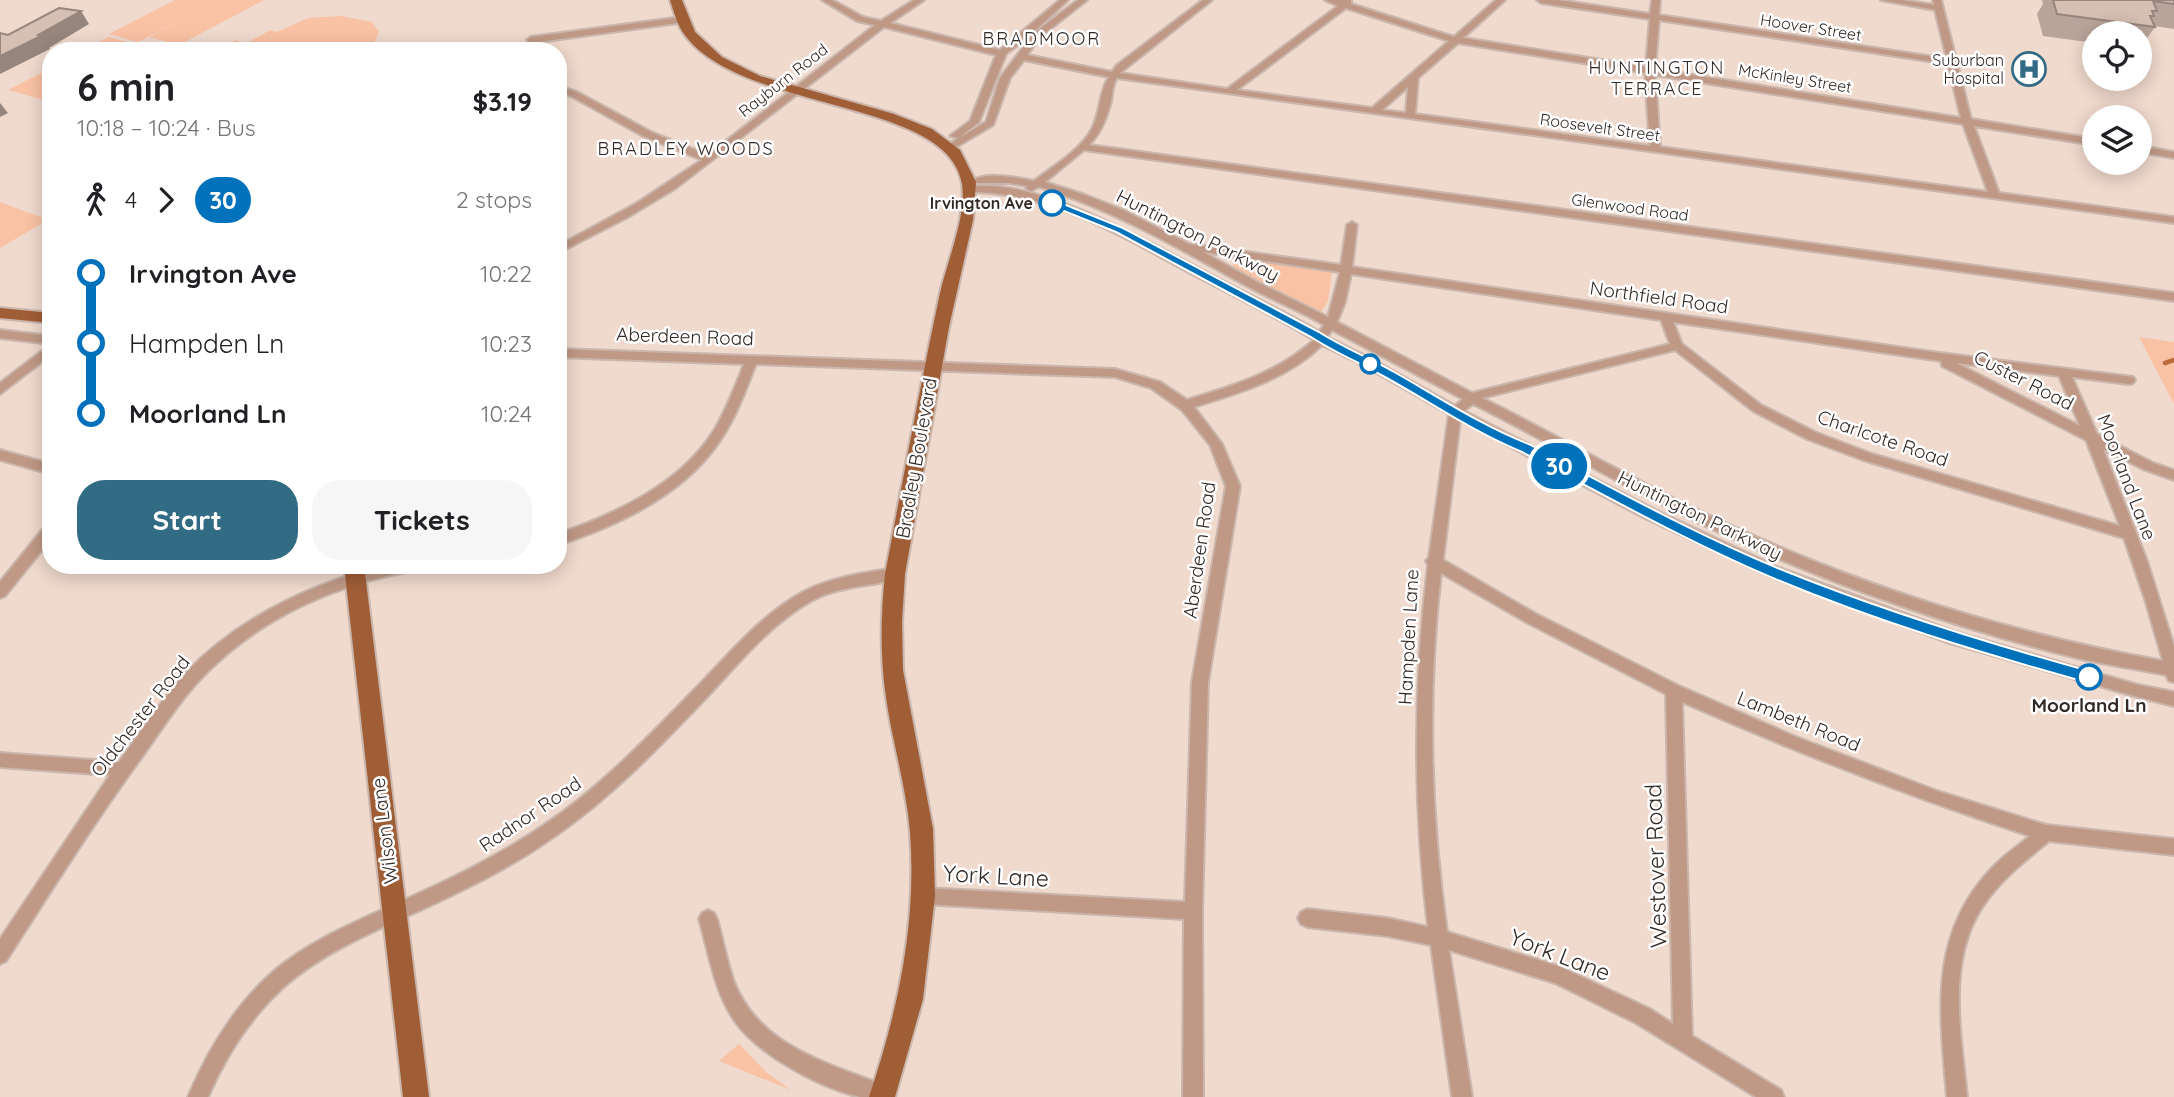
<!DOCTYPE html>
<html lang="en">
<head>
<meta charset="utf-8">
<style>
	:root { --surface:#fff; --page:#f6f6f6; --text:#202124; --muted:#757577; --accent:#326b84 }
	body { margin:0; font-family:Quicksand,sans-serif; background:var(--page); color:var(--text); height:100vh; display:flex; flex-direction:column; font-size:26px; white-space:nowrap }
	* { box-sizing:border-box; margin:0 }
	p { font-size:23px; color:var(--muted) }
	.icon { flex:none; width:38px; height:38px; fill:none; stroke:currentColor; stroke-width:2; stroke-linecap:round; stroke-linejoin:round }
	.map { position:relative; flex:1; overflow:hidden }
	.panel { position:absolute; left:42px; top:42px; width:525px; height:532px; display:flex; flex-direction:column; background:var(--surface); border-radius:28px; box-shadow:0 4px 18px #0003 }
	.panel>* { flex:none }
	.badge { padding:0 14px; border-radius:23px; font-size:24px; line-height:46px }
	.fabs { position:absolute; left:2082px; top:21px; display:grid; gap:14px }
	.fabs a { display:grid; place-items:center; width:70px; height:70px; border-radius:50%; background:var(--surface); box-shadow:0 4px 18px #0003; font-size:35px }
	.map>.badge { position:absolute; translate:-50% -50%; box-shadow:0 0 0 4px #fff }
	.legs { display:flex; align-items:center; gap:10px; height:77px; padding:0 35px; font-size:23px }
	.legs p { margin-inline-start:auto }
	.overview { display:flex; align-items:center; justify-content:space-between; height:119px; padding:0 35px }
	h1 { font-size:38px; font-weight:700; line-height:52px }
	.primary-button { display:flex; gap:14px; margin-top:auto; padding:14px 35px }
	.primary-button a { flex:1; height:80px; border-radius:28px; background:var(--accent); color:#fff; font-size:28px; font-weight:700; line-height:80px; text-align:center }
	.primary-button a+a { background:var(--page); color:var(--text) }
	ul { padding:0 35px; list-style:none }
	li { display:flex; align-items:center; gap:24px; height:70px; font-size:26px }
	li i { display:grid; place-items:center; width:10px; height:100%; margin:0 9px; background:currentColor }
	li i::after { content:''; width:18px; height:18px; margin:-9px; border:5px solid; border-radius:50%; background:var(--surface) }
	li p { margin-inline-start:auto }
	li:first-child i { background:linear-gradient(#0000 50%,currentColor 0) }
	li:last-child i { background:linear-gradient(currentColor 50%,#0000 0) }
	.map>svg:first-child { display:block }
	.green { fill:#f9c2a4 }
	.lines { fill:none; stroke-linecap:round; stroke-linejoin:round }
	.stream { stroke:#ba6a3b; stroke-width:4.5 }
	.minor-casing { stroke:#cab6ac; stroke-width:4 }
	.major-casing { stroke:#cab6ac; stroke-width:4 }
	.minor { fill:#bf9985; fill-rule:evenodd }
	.major { fill:#a05e37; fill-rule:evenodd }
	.wall { fill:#b8a49a }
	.shaded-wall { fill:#96867d }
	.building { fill:#d6bfb3; stroke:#96867d; stroke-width:2 }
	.line-1 { fill:#0072bc; stroke:#fff; stroke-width:2 }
	.stop-1-dot { fill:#fff; stroke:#0072bc; stroke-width:3.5 }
	.labels { text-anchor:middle; stroke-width:5; stroke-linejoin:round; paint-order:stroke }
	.far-street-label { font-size:16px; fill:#332a26; stroke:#fff }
	.far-poi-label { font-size:16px; fill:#332a26; stroke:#fff; text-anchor:end }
	.far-stop-label { font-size:16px; font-weight:bold; fill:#332a26; stroke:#fff; text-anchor:end }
	.far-neighbourhood-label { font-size:18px; letter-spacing:2px; fill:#332a26; stroke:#fff }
	.street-label { font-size:19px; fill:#332a26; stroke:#fff }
	.stop-label { font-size:19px; font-weight:bold; fill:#332a26; stroke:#fff }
	.near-street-label { font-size:23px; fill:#332a26; stroke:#fff }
</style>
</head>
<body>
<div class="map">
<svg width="2174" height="1097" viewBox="0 0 2174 1097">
	<rect width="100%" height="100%" fill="#f0d9cd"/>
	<path class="green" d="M 175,0 L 264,0 L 179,45 L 149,37 L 188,16 L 138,42 L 109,34 Z
		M 341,16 L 372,22 L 379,32 L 374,43 L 366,51 L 214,51 L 236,40 L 246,43 L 271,30 L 277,32 L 308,18 Z
		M 108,37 L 162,51 L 83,51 Z
		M 51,68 L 51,102 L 8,90 Z
		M 0,202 L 48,220 L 0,248 Z
		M 1235,257 L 1332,272 L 1328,301 L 1321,312 L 1232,268 Z
		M 2139,337 L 2174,342 L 2174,404 Z
		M 739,1044 L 767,1073 L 791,1090 L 719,1061 Z"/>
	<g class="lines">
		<path class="stream" d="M 2165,363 L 2174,360"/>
		<g class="minor-casing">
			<path id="minor" d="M 822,0 L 832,0 L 863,17 L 881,21 L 914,0 L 924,0 L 890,23 L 1000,50 L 1060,0 L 1068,0 L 1028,37 L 1006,54 L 979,122 L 959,138 L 986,122 L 1000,78 L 1034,33 L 1078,0 L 1087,0 L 1040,37 L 1027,55 L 1112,72 L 1117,65 L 1203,0 L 1212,0 L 1120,73 L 1227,89 L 1338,6 L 1325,0 L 1351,0 L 1351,4 L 1454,37 L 1496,0 L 1505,0 L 1463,38 L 1646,67 L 1650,19 L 1541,3 L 1537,0 L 1558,0 L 1650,14 L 1652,0 L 1660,0 L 1659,15 L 1947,59 L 1935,10 L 1881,0 L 1902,0 L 1934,5 L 1933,0 L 1941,0 L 1971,119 L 2095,139 L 2095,145 L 1974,126 L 1999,193 L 2174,217 L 2174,223 L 1117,78 C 1111,87 1113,96 1110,105 C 1106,120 1100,134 1089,145 L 2174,293 L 2174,301 L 1084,150 L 1045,182 L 1085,195 L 1123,210 L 1189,244 L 1341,265 L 1347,225 L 1352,222 L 1357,225 L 1352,267 L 1932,352 L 2133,377 L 2135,380 L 2133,383 L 2129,384 L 2072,377 L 2097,434 L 2153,463 L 2174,470 L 2174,480 L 2143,469 L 2103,449 L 2147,561 L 2171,637 L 2174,647 L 2174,682 L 2169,681 L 2166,675 C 2137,669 2107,665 2077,658 C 1952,627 1829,584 1712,529 C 1631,491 1553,444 1473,404 L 1464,411 L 1655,510 L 1779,568 L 1952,631 L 2138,685 L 2174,692 L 2174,706 L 2138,697 L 1950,643 L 1769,576 L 1645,518 L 1460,420 L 1443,560 L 1536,614 L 1679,686 L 1796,737 L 1937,791 L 2046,825 L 2174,839 L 2174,855 L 2049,841 C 2025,861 2001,879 1983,906 C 1946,961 1961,1035 1967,1097 L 1947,1097 C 1940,1012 1928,934 1993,867 C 2004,855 2018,846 2030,836 C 1911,797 1796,752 1682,702 L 1692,1036 L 1781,1090 L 1784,1097 L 1756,1097 L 1636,1023 L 1555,983 L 1449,950 L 1472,1097 L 1452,1097 L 1431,945 L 1387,936 L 1307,927 L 1301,924 L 1298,918 L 1301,912 L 1307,909 L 1387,918 L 1428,927 C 1413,804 1413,688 1428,565 L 1426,561 L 1429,557 L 1449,414 L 1365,366 L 1322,345 C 1286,380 1240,392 1194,407 L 1222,444 L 1240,486 L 1208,682 L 1202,911 L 1203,1097 L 1183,1097 L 1184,919 L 923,904 L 917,902 L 914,896 L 917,890 L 923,888 L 1185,902 L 1192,682 L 1226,486 L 1210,445 L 1182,410 L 1151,388 L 1115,377 L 756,364 C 745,391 736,418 719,442 C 683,495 617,526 558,545 L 558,534 C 615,514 679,485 713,432 C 726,411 735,387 744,364 L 558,357 L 558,349 L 1115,369 L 1160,382 L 1187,400 C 1233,386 1277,373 1314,340 C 1277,317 1238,298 1200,278 C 1128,240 1053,192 970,192 L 966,191 L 966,187 C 1036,175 1153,245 1215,277 C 1249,295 1285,312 1319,332 L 1324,325 C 1299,310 1272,300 1247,286 C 1180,249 1116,211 1043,188 L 1038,187 L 1031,191 L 1026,188 L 1027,186 L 1009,183 L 973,183 L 972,181 C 987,171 1017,178 1034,181 C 1052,167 1076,153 1089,134 C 1101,117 1098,93 1109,77 L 1024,60 L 1010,78 L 993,125 L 951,150 L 946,147 L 958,138 L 950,136 L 970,121 L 996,55 L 884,27 L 676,188 L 628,217 L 558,253 L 558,246 L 637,203 L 702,160 L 643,136 L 571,96 L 558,92 L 558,86 L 577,92 L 651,132 L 708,155 L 875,25 L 857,21 ZM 1346,8 L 1449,41 L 1372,108 L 1237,90 ZM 1659,20 L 1948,64 L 1961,118 L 1655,69 ZM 1458,43 L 1645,73 L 1650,146 L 1415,114 L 1418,78 ZM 1655,75 L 1963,124 L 1988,192 L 1660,147 ZM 1408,87 L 1406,113 L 1382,110 ZM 1203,252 L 1340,272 L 1328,317 L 1257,282 ZM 1351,274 L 1661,320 L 1670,344 L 1472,393 L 1337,322 L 1345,302 ZM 1673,322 L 1941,361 L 1942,366 L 2086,440 L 2120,526 L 1872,454 L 1817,433 L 1761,405 L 1682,344 ZM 1332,330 L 1463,399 L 1455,406 L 1373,360 L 1327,337 ZM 1675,350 L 1753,411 L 1807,439 L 1863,460 L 2124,538 L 2145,599 L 2163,661 C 2009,633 1865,588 1723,522 C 1641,485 1563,438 1482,398 ZM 1956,363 L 2059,376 L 2080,426 ZM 1441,573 L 1526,622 L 1666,694 L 1673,1024 L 1650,1009 L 1558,966 L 1447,932 C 1430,812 1427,693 1441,573 Z
				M 682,17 L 686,20 L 685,22 L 531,43 L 527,40 L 531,37 Z
				M 2140,146 L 2174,152 L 2174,158 L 2140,152 Z
				M 0,330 L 51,336 L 51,344 L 0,338 Z
				M 51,344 L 51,355 L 0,394 L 0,383 Z
				M 0,450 L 51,464 L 51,474 L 0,460 Z
				M 51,524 L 51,539 L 5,596 L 0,598 L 0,582 L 46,525 Z
				M 384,565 L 423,565 L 416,570 C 343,583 272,612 217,663 C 187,689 167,722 144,754 C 95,821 51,891 6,961 L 0,964 L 0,939 L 110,775 L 0,767 L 0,753 L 119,762 C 140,733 160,701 184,675 C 237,618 309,585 384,565 Z
				M 895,568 L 900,570 L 902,574 L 900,578 C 871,587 841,585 813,600 C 771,623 740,662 708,696 C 660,746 612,797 555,836 C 515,865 470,887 425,908 C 377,930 327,950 286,985 C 252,1015 226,1055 208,1097 L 188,1097 C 208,1050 235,1005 274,971 C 315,937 365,918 413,896 C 458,876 503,853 544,825 C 601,787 649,736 697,687 C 730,653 761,615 803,592 C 831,577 864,573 895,568 Z
				M 708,910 L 714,913 L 717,919 C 723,940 727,962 734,982 C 761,1049 830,1063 890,1088 L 892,1097 C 882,1097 870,1097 860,1097 C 820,1088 757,1054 734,1020 C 714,990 709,953 699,919 L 702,913 Z"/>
		</g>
		<g class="major-casing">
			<path id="major" d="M 670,0 L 682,0 L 695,32 L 722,57 L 760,76 L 894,114 L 932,129 L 960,150 L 976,182 L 973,220 L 949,327 L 905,574 L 902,622 L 903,670 L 933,829 L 935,896 L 923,999 L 895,1097 L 869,1097 C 898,1011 917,923 910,832 C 906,784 891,738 885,690 C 880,652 881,613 885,574 C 903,480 920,386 940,293 C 947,262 967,215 962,184 C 949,98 741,113 684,34 C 677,24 674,12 670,0 Z
				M 0,308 L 51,313 L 51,323 L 0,318 Z
				M 344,565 L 364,565 L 429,1097 L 403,1097 Z"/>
		</g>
		<use href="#minor" class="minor"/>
		<use href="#major" class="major"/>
	</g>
	<path class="wall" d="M 2042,0 L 2174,0 L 2174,29 L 2154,26 L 2155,27 L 2140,48 L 2140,33 L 2095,33 L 2095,43 L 2043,36 L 2037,14 L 2043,4 Z"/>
	<path class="shaded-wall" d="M 81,11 L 89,24 L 49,48 L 50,49 L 0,74 L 0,56 Z
		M 0,103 L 8,113 L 0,117 Z"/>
	<path class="building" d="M 2053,0 L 2174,0 L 2174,4 L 2153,1 L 2157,11 L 2152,11 L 2154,16 L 2150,16 L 2155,27 L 2057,14 Z
		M 59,8 L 81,11 L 38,35 L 41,36 L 0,56 L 0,33 L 8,35 Z"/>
	<path class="line-1" d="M 1049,201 L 1056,201 L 1123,228 L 1319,332 C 1344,348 1370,358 1396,373 C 1440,398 1484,427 1531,445 C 1613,488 1694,534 1780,569 C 1881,610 1984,642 2089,671 L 2097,677 L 2089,683 C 1981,653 1872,620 1768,576 C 1684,540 1603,494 1522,452 C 1473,432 1429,401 1383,376 C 1358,362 1334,352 1311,337 L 1116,232 L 1049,205 Z"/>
	<defs>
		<g id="hospital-ring" transform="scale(1.75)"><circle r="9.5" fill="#fff" stroke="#326b84" stroke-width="1.5"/><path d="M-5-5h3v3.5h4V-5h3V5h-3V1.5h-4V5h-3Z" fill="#326b84"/></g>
	</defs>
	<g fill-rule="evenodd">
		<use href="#hospital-ring" x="2029" y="69"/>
	</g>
	<g class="stop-1-dot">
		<circle cx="1052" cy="203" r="12"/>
		<circle cx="1370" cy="364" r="9"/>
		<circle cx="2089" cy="677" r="12"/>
	</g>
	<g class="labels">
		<g class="far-street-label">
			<text transform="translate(1811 27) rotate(9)" y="6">Hoover Street</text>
			<text transform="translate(1795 78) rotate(9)" y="6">McKinley Street</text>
			<text transform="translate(783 80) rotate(-38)" y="6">Rayburn Road</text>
			<text transform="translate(1600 127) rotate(8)" y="6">Roosevelt Street</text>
			<text transform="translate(1630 207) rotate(8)" y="6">Glenwood Road</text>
		</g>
		<g class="far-poi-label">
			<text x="2004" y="66">Suburban<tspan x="2004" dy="18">Hospital</tspan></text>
		</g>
		<g class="far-stop-label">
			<text x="1033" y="209">Irvington Ave</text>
		</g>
		<g class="far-neighbourhood-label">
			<text x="1042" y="45">BRADMOOR</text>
			<text x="1657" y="74">HUNTINGTON<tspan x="1657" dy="21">TERRACE</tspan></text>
			<text x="686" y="155">BRADLEY WOODS</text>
		</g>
		<g class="street-label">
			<text transform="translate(1198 235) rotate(27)" y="7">Huntington Parkway</text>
			<text transform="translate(1659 297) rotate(8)" y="7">Northfield Road</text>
			<text transform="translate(685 336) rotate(2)" y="7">Aberdeen Road</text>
			<text transform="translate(2024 380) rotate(27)" y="7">Custer Road</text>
			<text transform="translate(1883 438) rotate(19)" y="7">Charlcote Road</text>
			<text transform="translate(916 458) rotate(-80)" y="7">Bradley Boulevard</text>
			<text transform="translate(2127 477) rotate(69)" y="7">Moorland Lane</text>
			<text transform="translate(1700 515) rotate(26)" y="7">Huntington Parkway</text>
			<text transform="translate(1199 550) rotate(-82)" y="7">Aberdeen Road</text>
			<text transform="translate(1408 637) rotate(-87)" y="7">Hampden Lane</text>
			<text transform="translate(140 716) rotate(-52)" y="7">Oldchester Road</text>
			<text transform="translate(1799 721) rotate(22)" y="7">Lambeth Road</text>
			<text transform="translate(530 814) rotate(-34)" y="7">Radnor Road</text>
			<text transform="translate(384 831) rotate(-97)" y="7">Wilson Lane</text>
		</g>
		<g class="stop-label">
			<text x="2089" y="712">Moorland Ln</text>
		</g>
		<g class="near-street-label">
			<text transform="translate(1656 866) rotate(-92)" y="8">Westover Road</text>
			<text transform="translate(996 876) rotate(3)" y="8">York Lane</text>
			<text transform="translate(1560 955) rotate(21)" y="8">York Lane</text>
		</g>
	</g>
</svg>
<div class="fabs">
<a><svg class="icon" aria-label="locate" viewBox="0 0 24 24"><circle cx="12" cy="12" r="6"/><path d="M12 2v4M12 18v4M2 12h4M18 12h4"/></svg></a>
<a><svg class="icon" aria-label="layers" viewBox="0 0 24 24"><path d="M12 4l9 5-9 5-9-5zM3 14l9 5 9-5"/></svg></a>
</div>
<b class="badge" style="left:1559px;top:466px;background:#0072bc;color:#fff">30</b>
<section class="panel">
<div class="overview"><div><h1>6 min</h1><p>10:18 – 10:24 · Bus</p></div><b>$3.19</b></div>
<div class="legs"><svg class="icon" aria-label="walk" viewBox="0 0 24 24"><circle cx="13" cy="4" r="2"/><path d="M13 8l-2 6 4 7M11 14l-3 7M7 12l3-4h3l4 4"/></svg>4<svg class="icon" aria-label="forward" viewBox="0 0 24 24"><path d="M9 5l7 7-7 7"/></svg><b class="badge" style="background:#0072bc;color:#fff">30</b><p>2 stops</p></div>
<ul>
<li><i style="color:#0072bc"></i><b>Irvington Ave</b><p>10:22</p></li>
<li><i style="color:#0072bc"></i><span>Hampden Ln</span><p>10:23</p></li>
<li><i style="color:#0072bc"></i><b>Moorland Ln</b><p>10:24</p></li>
</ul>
<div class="primary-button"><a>Start</a><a>Tickets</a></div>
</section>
</div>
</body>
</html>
